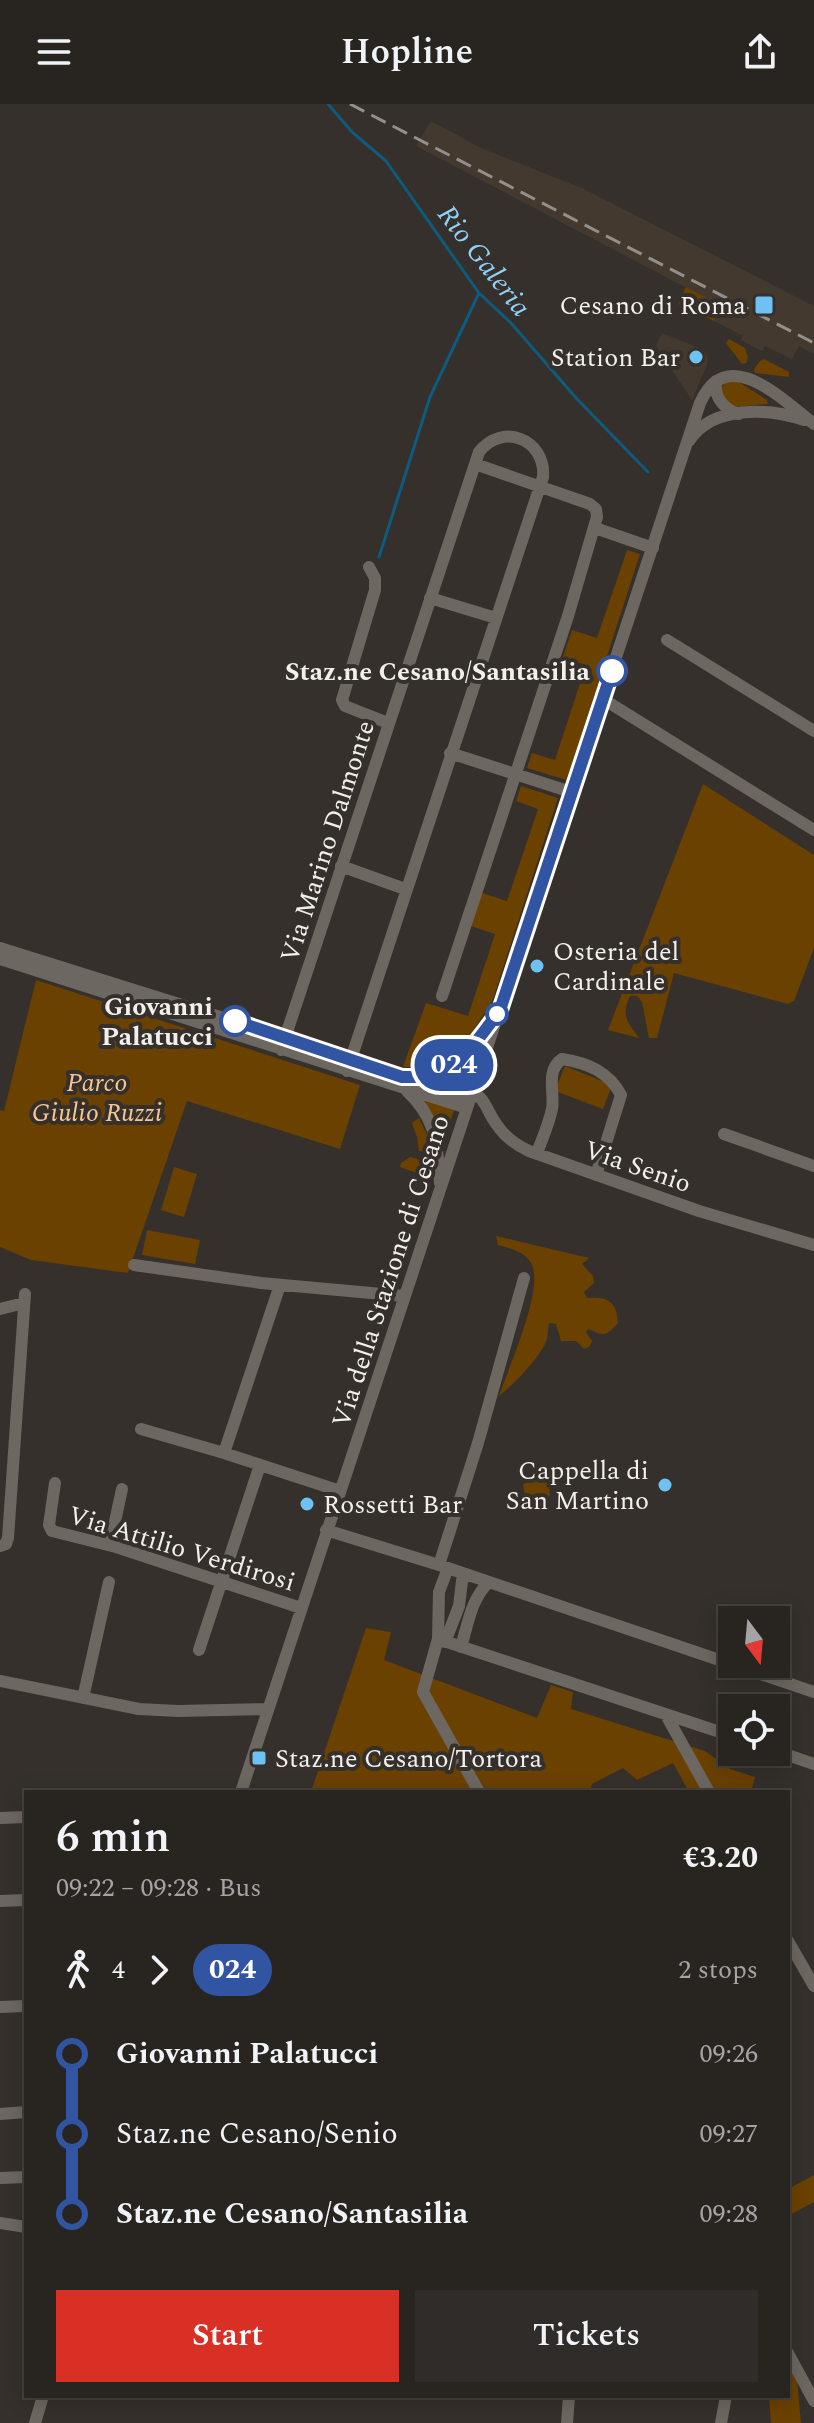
<!DOCTYPE html>
<html lang="en">
<head>
<meta charset="utf-8">
<style>
	:root { --surface:#282420; --page:#302c29; --text:#f1f3f6; --muted:#a5a4a5; --line:#44413e; --accent:#d93025 }
	body { margin:0; font-family:Spectral,serif; background:var(--page); color:var(--text); height:100vh; display:flex; flex-direction:column; font-size:30px; white-space:nowrap }
	* { box-sizing:border-box; margin:0 }
	p { font-size:26px; color:var(--muted) }
	.icon { flex:none; width:44px; height:44px; fill:none; stroke:currentColor; stroke-width:2; stroke-linecap:round; stroke-linejoin:round }
	.map { position:relative; flex:1; overflow:hidden }
	.panel { position:absolute; left:24px; top:1686px; width:766px; height:608px; display:flex; flex-direction:column; background:var(--surface); border-radius:0px; box-shadow:0 4px 20px #0003,0 0 0 2px var(--line) }
	.panel>* { flex:none }
	.badge { padding:0 16px; border-radius:26px; font-size:28px; line-height:52px }
	.needle { width:52px; rotate:164deg }
	.tools { position:absolute; left:718px; top:1502px; display:grid; gap:16px }
	.tools a { display:grid; place-items:center; width:72px; height:72px; border-radius:0px; background:var(--surface); box-shadow:0 4px 20px #0003,0 0 0 2px var(--line); font-size:40px }
	.map>.badge { position:absolute; translate:-50% -50%; box-shadow:0 0 0 4px #fff }
	.legs { display:flex; align-items:center; gap:12px; height:88px; padding:0 32px; font-size:26px }
	.legs p { margin-inline-start:auto }
	.head { display:flex; align-items:center; justify-content:space-between; height:136px; padding:0 32px }
	h1 { font-size:44px; font-weight:600; line-height:60px }
	.primary-button { display:flex; gap:16px; margin-top:auto; padding:16px 32px }
	.primary-button a { flex:1; height:92px; border-radius:0px; background:var(--accent); color:#fff; font-size:32px; font-weight:600; line-height:92px; text-align:center }
	.primary-button a+a { background:var(--page); color:var(--text) }
	ul { padding:0 32px; list-style:none }
	li { display:flex; align-items:center; gap:28px; height:80px; font-size:30px }
	li i { display:grid; place-items:center; width:12px; height:100%; margin:0 10px; background:currentColor }
	li i::after { content:''; width:20px; height:20px; margin:-10px; border:6px solid; border-radius:50%; background:var(--surface) }
	li p { margin-inline-start:auto }
	li:first-child i { background:linear-gradient(#0000 50%,currentColor 0) }
	li:last-child i { background:linear-gradient(currentColor 50%,#0000 0) }
	header { display:flex; justify-content:space-between; align-items:center; height:104px; padding:0 32px; background:var(--surface); font-size:36px; font-weight:600 }
	.map>svg:first-child { display:block }
	.built { fill:#43392f }
	.green { fill:#6b4100 }
	.lines { fill:none; stroke-linecap:round; stroke-linejoin:round }
	.stream { stroke:#0d5b7f; stroke-width:3 }
	.minor { stroke:#6d6761; stroke-width:12 }
	.rail { stroke:#938f8a; stroke-width:3; stroke-dasharray:16 8; stroke-linecap:butt }
	.line-1-casing { stroke:#fff; stroke-width:18 }
	.line-1 { stroke:#3155a3; stroke-width:12 }
	.poi-dot { fill:#6ec2f3; stroke:#35302b; stroke-width:3 }
	.stop-1-dot { fill:#fff; stroke:#3155a3; stroke-width:4 }
	.labels { text-anchor:middle; stroke-width:8; stroke-linejoin:round; paint-order:stroke }
	.poi-label { font-size:26px; fill:#f3f0ec; stroke:#35302b; text-anchor:end }
	.stop-label { font-size:26px; font-weight:bold; fill:#f3f0ec; stroke:#35302b; text-anchor:end }
	.street-label { font-size:26px; fill:#f3f0ec; stroke:#35302b }
	.park-label { font-size:26px; font-style:italic; fill:#f5c692; stroke:#35302b }
	.water-label { font-size:28px; font-style:italic; fill:#90d1f8; stroke:#35302b }
</style>
</head>
<body>
<header><svg class="icon" aria-label="menu" viewBox="0 0 24 24"><path d="M4 6h16M4 12h16M4 18h16"/></svg>Hopline<svg class="icon" aria-label="share" viewBox="0 0 24 24"><path d="M12 15V3M7 8l5-5 5 5M5 13v7h14v-7"/></svg></header>
<div class="map">
<svg width="814" height="2319" viewBox="0 0 814 2319">
	<rect width="100%" height="100%" fill="#35302b"/>
	<path class="built" d="M 431,17 L 481,44 L 584,85 L 814,202 L 814,250 L 799,242 L 792,255 L 765,242 L 762,247 L 741,236 L 743,230 L 741,231 L 714,217 L 721,202 L 416,42 Z
		M 662,229 L 702,245 L 707,251 L 708,258 L 692,296 L 656,242 Z"/>
	<path class="green" d="M 686,183 L 722,202 L 714,217 L 678,200 Z
		M 729,235 L 745,244 L 748,254 L 746,259 L 742,260 L 726,239 Z
		M 764,255 L 789,268 L 789,273 L 755,269 L 754,265 L 760,257 Z
		M 726,278 L 739,278 L 767,296 L 768,300 L 733,303 L 724,298 L 721,284 Z
		M 627,446 L 640,450 L 567,676 L 527,664 L 532,649 L 555,656 L 586,561 L 563,553 L 572,526 L 597,534 Z
		M 703,680 L 814,751 L 814,844 L 794,897 L 788,900 L 674,869 L 657,934 L 649,934 L 642,898 L 637,892 L 630,892 C 621,912 627,917 639,934 L 608,926 Z
		M 521,682 L 558,694 L 492,898 L 461,945 L 453,954 L 432,964 L 403,963 L 426,899 L 468,912 L 495,830 L 471,822 L 482,789 L 507,797 L 538,705 L 516,697 Z
		M 36,876 L 360,981 L 340,1045 L 187,997 L 128,1169 L 31,1156 L 0,1143 L 0,1006 L 4,1007 Z
		M 466,957 L 469,958 L 460,986 L 430,977 L 450,969 Z
		M 565,962 L 612,981 L 603,1005 L 555,987 Z
		M 424,994 L 454,1006 L 444,1035 L 442,1034 L 436,1016 L 423,996 Z
		M 419,1014 L 428,1033 L 428,1049 L 419,1047 L 417,1033 L 412,1019 Z
		M 410,1053 L 427,1058 L 425,1072 L 400,1063 L 401,1059 Z
		M 174,1063 L 197,1070 L 184,1113 L 161,1106 Z
		M 147,1126 L 200,1136 L 195,1160 L 142,1151 Z
		M 496,1132 L 589,1154 L 582,1160 L 593,1172 L 594,1179 L 584,1188 L 587,1194 C 608,1192 617,1198 618,1219 C 605,1233 605,1232 588,1225 L 586,1228 L 592,1237 L 589,1243 L 584,1245 L 576,1237 L 561,1237 L 556,1220 L 549,1219 C 548,1225 548,1233 546,1238 C 538,1256 514,1280 499,1292 C 509,1262 541,1192 533,1164 C 529,1148 511,1145 498,1141 Z
		M 530,1373 L 549,1380 L 550,1391 L 534,1404 L 527,1401 L 523,1381 Z
		M 366,1524 L 391,1528 L 384,1556 L 537,1614 L 551,1581 L 573,1588 L 571,1605 L 705,1647 L 730,1665 L 755,1673 L 751,1688 L 689,1688 L 673,1659 L 637,1676 L 623,1664 L 592,1680 L 590,1688 L 581,1686 L 577,1688 L 311,1688 Z
		M 814,2071 L 814,2098 L 788,2112 L 788,2085 Z
		M 788,2258 L 796,2266 L 801,2319 L 771,2319 L 769,2292 L 788,2292 Z"/>
	<g class="lines">
		<path class="stream" d="M 328,0 L 352,28 L 386,57 L 479,189 L 511,219 L 577,295 L 648,368
			M 379,453 L 430,293 L 479,189"/>
		<path class="minor" d="M 716,277 C 714,294 724,305 739,310
			M 689,337 C 712,301 769,304 804,316
			M 595,424 L 653,444
			M 369,463 L 375,474 L 375,486 L 342,596 L 345,602 L 388,619
			M 430,494 L 496,514
			M 667,536 L 814,627
			M 603,595 L 814,726
			M 450,649 L 571,688
			M 341,762 L 405,785
			M 0,844 L 233,917 L 470,996
			M 0,855 L 467,1004
			M 442,892 L 568,512 L 597,413 L 596,405 L 590,400 L 475,360
			M 281,946 L 479,348 C 502,318 546,335 543,373 L 347,967
			M 409,973 C 455,970 469,948 494,914
			M 407,987 C 437,1015 437,1040 440,1079
			M 473,988 C 486,995 488,1010 497,1021 C 505,1033 516,1041 529,1047 L 699,1107 L 814,1141
			M 724,1030 L 814,1062
			M 537,1049 C 542,1035 549,1020 552,1005 C 555,988 545,967 562,955 C 588,959 609,968 621,991 L 596,1071
			M 134,1161 L 261,1179 L 404,1192
			M 0,1205 L 24,1199
			M 141,1325 L 224,1349 L 340,1387
			M 224,1349 L 280,1181
			M 55,1379 L 49,1421 L 52,1427 L 116,1443 L 301,1504
			M 326,1426 L 439,1461 L 814,1588
			M 110,1441 L 122,1385
			M 0,1442 L 6,1440 L 8,1434 L 25,1190
			M 439,1461 L 478,1339 L 524,1174
			M 448,1464 L 439,1488 L 438,1535 L 423,1588 L 479,1688
			M 438,1535 L 732,1632
			M 445,1538 L 459,1502 L 463,1469
			M 461,1543 C 468,1520 471,1495 489,1478
			M 199,1546 L 260,1361
			M 0,1577 L 139,1605 L 178,1607 L 267,1605
			M 83,1594 L 109,1478
			M 666,1611 L 709,1688
			M 776,1647 L 814,1660
			M 241,1688 L 700,299 C 727,238 783,296 814,320
			M 0,1714 L 26,1713
			M 0,1797 L 26,1796
			M 788,1837 L 814,1882
			M 0,1903 L 26,1902
			M 0,2010 L 26,2008
			M 0,2074 L 26,2073
			M 0,2119 L 26,2123
			M 788,2249 L 814,2297
			M 35,2319 L 43,2292
			M 567,2319 L 569,2292
			M 721,2319 L 726,2292"/>
		<path class="rail" d="M 350,0 L 814,239"/>
	</g>
	<g class="lines">
		<g class="line-1-casing">
			<path id="line-1" d="M 235,917 L 402,973 C 412,973 424,974 433,971 C 464,960 481,931 500,906 L 612,567"/>
		</g>
		<use href="#line-1" class="line-1"/>
	</g>
	<g class="poi-dot">
		<rect x="754" y="191" width="20" height="20" rx="4"/>
		<circle cx="696" cy="253" r="8"/>
		<circle cx="537" cy="862" r="8"/>
		<circle cx="665" cy="1381" r="8"/>
		<circle cx="307" cy="1400" r="8"/>
		<rect x="251" y="1646" width="16" height="16" rx="4"/>
	</g>
	<g class="stop-1-dot">
		<circle cx="612" cy="567" r="14"/>
		<circle cx="497" cy="910" r="10"/>
		<circle cx="235" cy="917" r="14"/>
	</g>
	<g class="labels">
		<g class="poi-label">
			<text x="746" y="210">Cesano di Roma</text>
			<text x="680" y="262">Station Bar</text>
			<text x="553" y="856" text-anchor="start">Osteria del<tspan x="553" dy="30">Cardinale</tspan></text>
			<text x="649" y="1375">Cappella di<tspan x="649" dy="30">San Martino</tspan></text>
			<text x="323" y="1409" text-anchor="start">Rossetti Bar</text>
			<text x="275" y="1663" text-anchor="start">Staz.ne Cesano/Tortora</text>
		</g>
		<g class="stop-label">
			<text x="590" y="576">Staz.ne Cesano/Santasilia</text>
			<text x="213" y="911">Giovanni<tspan x="213" dy="30">Palatucci</tspan></text>
		</g>
		<g class="street-label">
			<text transform="translate(327 737) rotate(-72)" y="9">Via Marino Dalmonte</text>
			<text transform="translate(638 1062) rotate(19)" y="9">Via Senio</text>
			<text transform="translate(390 1167) rotate(-72)" y="9">Via della Stazione di Cesano</text>
			<text transform="translate(182 1444) rotate(17)" y="9">Via Attilio Verdirosi</text>
		</g>
		<g class="park-label">
			<text x="97" y="987">Parco<tspan x="97" dy="30">Giulio Ruzzi</tspan></text>
		</g>
		<g class="water-label">
			<text transform="translate(485 156) rotate(52)" y="10">Rio Galeria</text>
		</g>
	</g>
</svg>
<div class="tools">
<a><svg class="needle" viewBox="-14 -14 28 28"><path d="M0-13l5 13h-10z" fill="#e53935"/><path d="M0 13l5-13h-10z" fill="#a5a4a5"/></svg></a>
<a><svg class="icon" aria-label="locate" viewBox="0 0 24 24"><circle cx="12" cy="12" r="6"/><path d="M12 2v4M12 18v4M2 12h4M18 12h4"/></svg></a>
</div>
<b class="badge" style="left:454px;top:961px;background:#3155a3;color:#fff">024</b>
<section class="panel">
<div class="head"><div><h1>6 min</h1><p>09:22 – 09:28 · Bus</p></div><b>€3.20</b></div>
<div class="legs"><svg class="icon" aria-label="walk" viewBox="0 0 24 24"><circle cx="13" cy="4" r="2"/><path d="M13 8l-2 6 4 7M11 14l-3 7M7 12l3-4h3l4 4"/></svg>4<svg class="icon" aria-label="forward" viewBox="0 0 24 24"><path d="M9 5l7 7-7 7"/></svg><b class="badge" style="background:#3155a3;color:#fff">024</b><p>2 stops</p></div>
<ul>
<li><i style="color:#3155a3"></i><b>Giovanni Palatucci</b><p>09:26</p></li>
<li><i style="color:#3155a3"></i><span>Staz.ne Cesano/Senio</span><p>09:27</p></li>
<li><i style="color:#3155a3"></i><b>Staz.ne Cesano/Santasilia</b><p>09:28</p></li>
</ul>
<div class="primary-button"><a>Start</a><a>Tickets</a></div>
</section>
</div>
</body>
</html>
